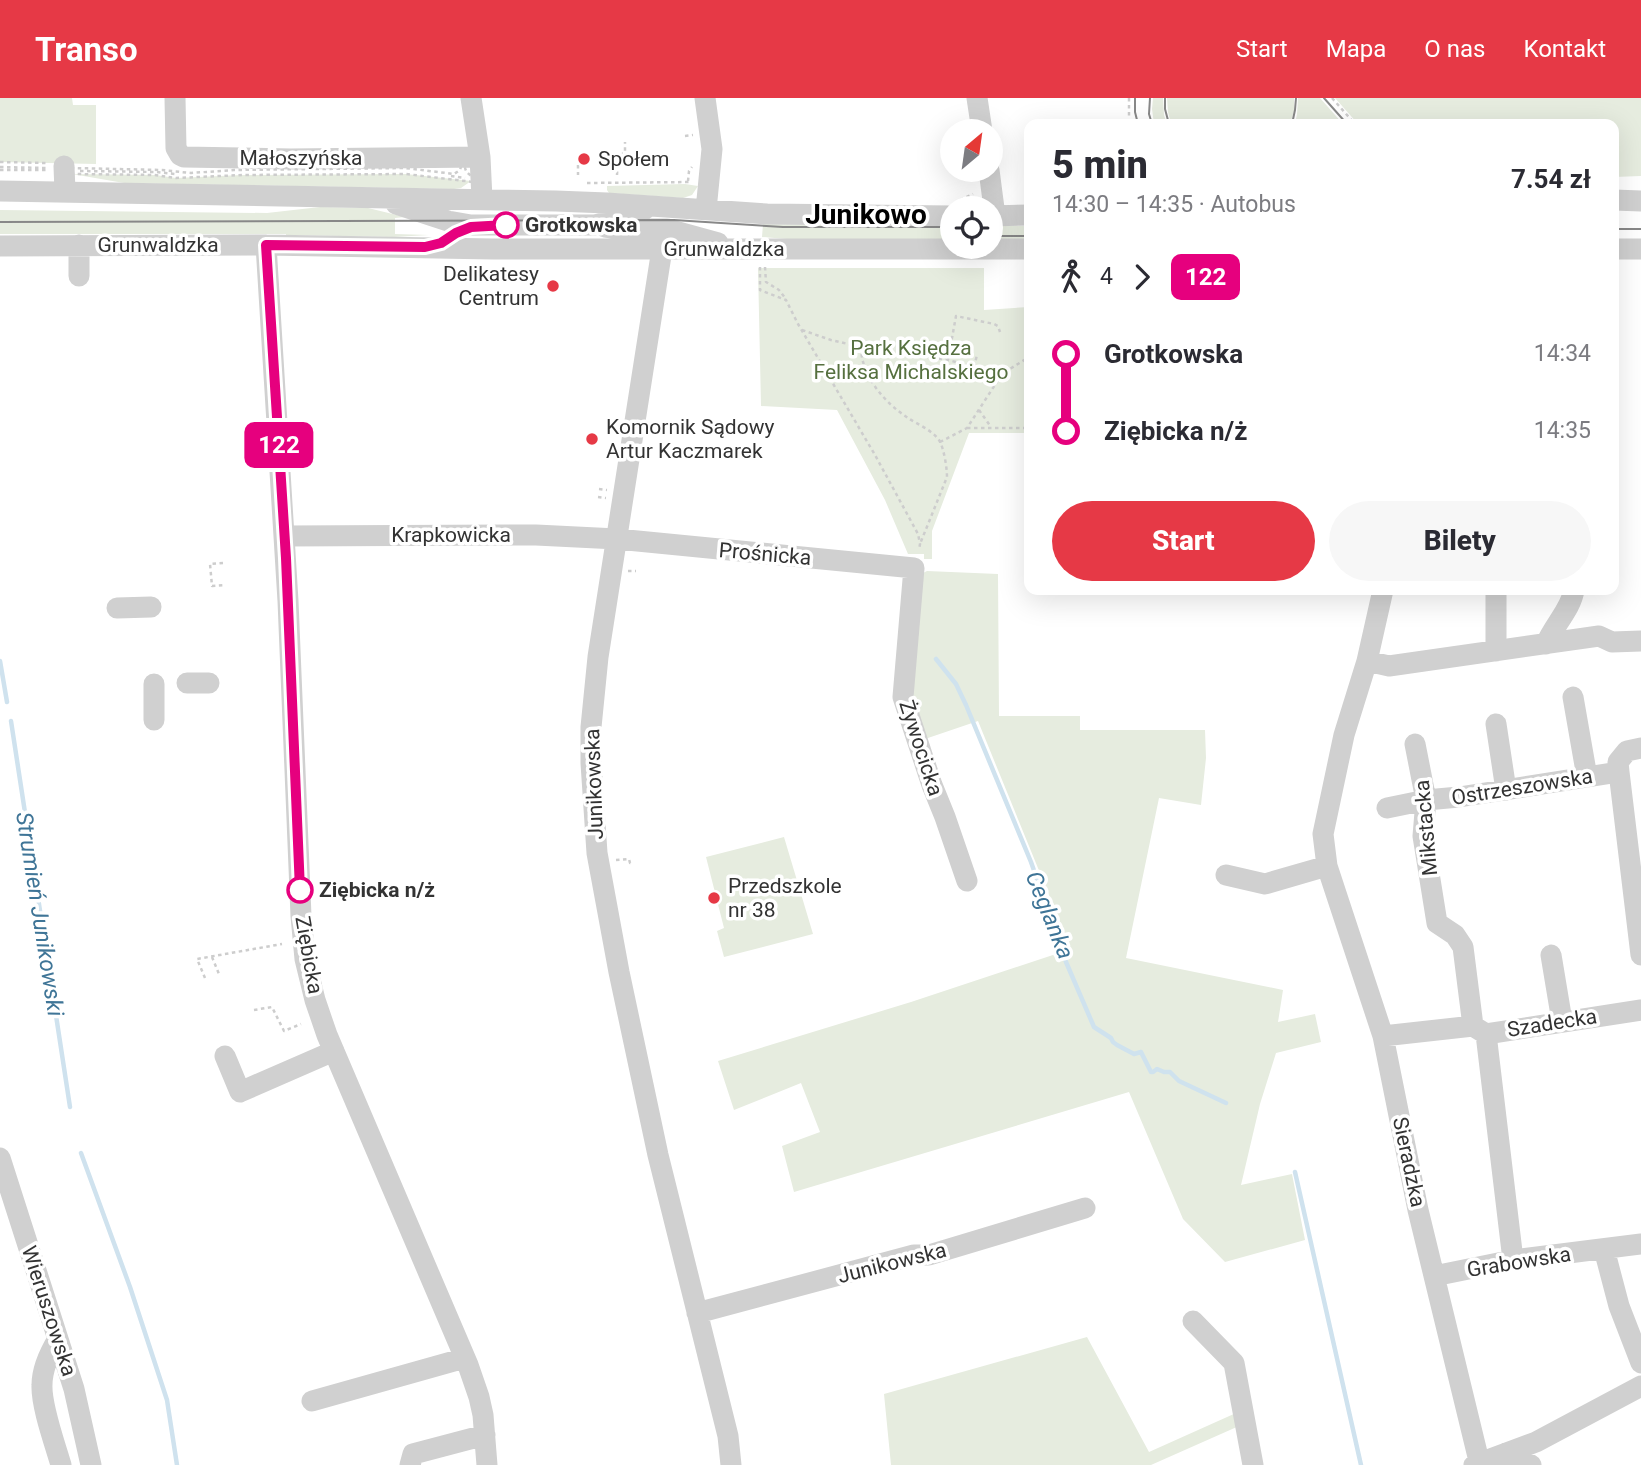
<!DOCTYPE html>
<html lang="pl">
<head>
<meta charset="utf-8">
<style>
	:root { --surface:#fff; --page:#f7f7f7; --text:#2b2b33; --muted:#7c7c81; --accent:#e63946 }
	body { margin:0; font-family:Roboto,sans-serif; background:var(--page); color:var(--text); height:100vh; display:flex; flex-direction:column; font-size:26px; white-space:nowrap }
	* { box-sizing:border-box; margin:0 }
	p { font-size:23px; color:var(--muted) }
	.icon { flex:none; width:38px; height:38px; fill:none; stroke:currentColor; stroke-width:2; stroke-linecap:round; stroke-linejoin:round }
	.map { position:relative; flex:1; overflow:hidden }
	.panel { position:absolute; left:1024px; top:21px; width:595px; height:476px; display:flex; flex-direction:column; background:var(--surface); border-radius:14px; box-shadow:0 7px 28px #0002 }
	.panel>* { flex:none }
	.badge { padding:0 14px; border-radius:10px; font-size:24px; line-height:46px }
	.needle { width:46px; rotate:29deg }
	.buttons { position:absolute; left:940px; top:21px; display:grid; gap:14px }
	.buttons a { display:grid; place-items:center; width:63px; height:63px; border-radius:50%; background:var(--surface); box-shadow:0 7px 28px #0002; font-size:35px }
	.map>.badge { position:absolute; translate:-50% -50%; box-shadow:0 0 0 4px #fff }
	.legs { display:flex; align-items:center; gap:10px; height:77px; padding:0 28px; font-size:23px }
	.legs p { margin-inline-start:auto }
	.headline { display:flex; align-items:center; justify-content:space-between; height:119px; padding:0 28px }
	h1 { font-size:38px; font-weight:800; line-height:52px }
	.primary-button { display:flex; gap:14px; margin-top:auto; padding:14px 28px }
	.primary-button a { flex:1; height:80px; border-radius:42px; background:var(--accent); color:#fff; font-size:28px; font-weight:800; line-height:80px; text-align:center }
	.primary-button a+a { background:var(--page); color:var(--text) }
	ul { padding:0 28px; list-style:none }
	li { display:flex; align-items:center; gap:24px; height:77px; font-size:26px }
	li i { display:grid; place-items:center; width:10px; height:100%; margin:0 9px; background:currentColor }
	li i::after { content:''; width:18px; height:18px; margin:-9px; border:5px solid; border-radius:50%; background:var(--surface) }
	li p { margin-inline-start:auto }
	li:first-child i { background:linear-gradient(#0000 50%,currentColor 0) }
	li:last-child i { background:linear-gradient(currentColor 50%,#0000 0) }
	header { display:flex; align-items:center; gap:42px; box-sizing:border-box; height:98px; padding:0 35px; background:var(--accent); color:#fff }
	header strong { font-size:33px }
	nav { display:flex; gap:38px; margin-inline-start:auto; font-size:24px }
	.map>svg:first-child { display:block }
	.green { fill:#e6ecdf }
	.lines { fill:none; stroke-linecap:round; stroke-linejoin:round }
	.stream { stroke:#cfe2ee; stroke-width:4.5 }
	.path { stroke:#cdcdcd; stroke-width:2.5; stroke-dasharray:3.5 3.5; stroke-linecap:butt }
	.minor { stroke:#d0d0d0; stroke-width:21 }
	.tram { stroke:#888; stroke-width:2 }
	.line-1-casing { stroke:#fff; stroke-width:16 }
	.line-1 { stroke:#e6007e; stroke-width:10 }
	.poi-dot { fill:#e63946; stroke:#fff; stroke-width:2.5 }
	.stop-1-dot { fill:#fff; stroke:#e6007e; stroke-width:3.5 }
	.labels { text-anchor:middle; stroke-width:7; stroke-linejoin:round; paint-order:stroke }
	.street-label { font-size:21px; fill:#333; stroke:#fff }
	.poi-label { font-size:21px; fill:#333; stroke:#fff; text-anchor:start }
	.stop-label { font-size:21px; font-weight:bold; fill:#333; stroke:#fff; text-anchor:start }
	.park-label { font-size:21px; fill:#56703f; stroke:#fff }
	.water-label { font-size:23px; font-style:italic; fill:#3f7597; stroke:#fff }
	.district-label { font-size:28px; font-weight:bold; fill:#000; stroke:#fff }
</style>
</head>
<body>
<header>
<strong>Transo</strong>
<nav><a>Start</a><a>Mapa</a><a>O nas</a><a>Kontakt</a></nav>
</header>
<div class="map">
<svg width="1641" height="1367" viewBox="0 0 1641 1367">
	<rect width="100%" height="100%" fill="#fff"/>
	<path class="green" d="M 0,0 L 72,0 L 73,7 L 96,7 L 96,66 L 0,64 Z
		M 1153,0 L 1163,0 L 1164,17 L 1167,26 L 1154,26 L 1152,11 Z
		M 1167,0 L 1294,0 L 1294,13 L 1290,26 L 1171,26 L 1168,14 Z
		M 1298,0 L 1320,0 L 1343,26 L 1295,26 L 1297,16 Z
		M 1335,0 L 1641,0 L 1641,78 L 1614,79 L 1614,26 L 1358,26 Z
		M 72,76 L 155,77 L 176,80 L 242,77 L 406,76 L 471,83 L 461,90 L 454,91 L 124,85 Z
		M 685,86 L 698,88 L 692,97 L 683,100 L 609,95 L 607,92 L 607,88 Z
		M 320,109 L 368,110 L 405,119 L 395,120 L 395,136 L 429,137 L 394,139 L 286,137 L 286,136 L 0,136 L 0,112 L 267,115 Z
		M 763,126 L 952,128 L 952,141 L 787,141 L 762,139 Z
		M 990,128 L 1029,128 L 1029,141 L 991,141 Z
		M 758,170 L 984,170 L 984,212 L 1029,209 L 1029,335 L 969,335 L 932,433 L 932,461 L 924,461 L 924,456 L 908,456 L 885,402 L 837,312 L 761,308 Z
		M 927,473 L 998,476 L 999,618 L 1080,618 L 1080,632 L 1205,632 L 1206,660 L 1201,707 L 1159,700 L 1126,860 L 1283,892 L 1278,924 L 1315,916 L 1321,944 L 1276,955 L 1260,1006 L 1241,1087 L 1292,1076 L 1305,1142 L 1225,1164 L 1183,1121 L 1129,994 L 794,1094 L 782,1048 L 820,1034 L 801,985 L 734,1012 L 718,963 L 911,904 L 1071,851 L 978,623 L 925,641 L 909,596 L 923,475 Z
		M 784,739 L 813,836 L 724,859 L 717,833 L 724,830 L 706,759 Z
		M 1087,1239 L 1149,1354 L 1236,1315 L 1239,1328 L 1151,1367 L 891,1367 L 884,1296 Z"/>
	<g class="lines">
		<path class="stream" d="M 936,561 L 956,586 L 966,607 L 1031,764 L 1066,864 L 1094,929 L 1111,940 L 1113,944 L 1117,947 L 1134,956 L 1141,954 L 1151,974 L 1153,974 L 1157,971 L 1164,974 L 1170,974 L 1179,983 L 1226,1005
			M 0,563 L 7,604
			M 11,623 L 70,1009
			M 81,1055 L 130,1189 L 167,1302 L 177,1367
			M 1295,1074 L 1361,1367"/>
		<path class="path" d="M 1129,0 L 1129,26
			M 1332,0 L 1355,26
			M 685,38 L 693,37
			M 0,64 L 47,65
			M 462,65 L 465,65 C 464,73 468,77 475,79 L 473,84 L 406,76 L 242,77 L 176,80 L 155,77 L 72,76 L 72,70 L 162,72 L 191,75 L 234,72 L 405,70 L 454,76 L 460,72 Z
			M 578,67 L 578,77
			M 0,69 L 46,70
			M 0,72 L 46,72
			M 80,73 L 156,74 L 175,76
			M 617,77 L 618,59 L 625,54 L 625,44
			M 451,78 L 465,80
			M 688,83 L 689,73 L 692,69
			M 587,85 L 692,84
			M 960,102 L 973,96
			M 760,169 L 760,192 L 786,202 L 798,226 L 875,357 L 918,436 L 920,446 L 919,452
			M 765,169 L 766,184 L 779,192 L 786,201
			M 802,232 L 831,242 L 861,249 L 948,262 L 1002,276
			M 861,249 C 861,278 885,305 908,320 C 917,326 932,332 939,342 C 944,350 947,370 947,379 L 920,446
			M 937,260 L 938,252
			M 948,262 L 956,218 L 994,226 L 998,228 L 1000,234
			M 974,269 L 977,257
			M 979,312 L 991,329
			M 967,330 L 1029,330
			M 940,344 L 967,330 L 1002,276 L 1029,259
			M 599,391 L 607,392
			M 598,399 L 606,400
			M 223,465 L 210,466 L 212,488 L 225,487
			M 628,473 L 636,473
			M 616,762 L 629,761 L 630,765 L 631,765
			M 212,859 L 219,876
			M 205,880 L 197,861 L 282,846
			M 254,912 L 272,909 L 284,933 L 301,926"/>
		<path class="minor" d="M 175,0 L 176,50 L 180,57 L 184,59 L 291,61 L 480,59
			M 471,0 L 480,59 L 482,101
			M 705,0 L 712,51 L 706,112
			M 977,0 L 982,33
			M 64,68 L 65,94
			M 989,72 L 995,118
			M 0,93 L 556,103 L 607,105 L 767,116 L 952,118
			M 1614,102 L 1641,103
			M 396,106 L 448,123 L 471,127 L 594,127 L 609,124 L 645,111
			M 990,118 L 1029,117
			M 605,129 L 620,131 L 667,131 L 718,145
			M 266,147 L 288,503 L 301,818 L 305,861 L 315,902 L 327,937 L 468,1267 L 479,1299 L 483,1317 L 487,1367
			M 0,148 L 266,147 L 493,151 L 1029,151
			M 662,151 L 598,559 L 591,629 L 591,665 L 597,755 L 619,874 L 658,1057 L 728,1338 L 731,1367
			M 1614,151 L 1641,151
			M 79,178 L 79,147
			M 285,438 L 536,437 L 617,441 L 914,470 L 903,599 L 932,687 L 945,719 L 967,783
			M 1383,492 L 1367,563 L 1344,637 L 1323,736 L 1327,768 L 1383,938 L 1418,1112 L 1480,1367
			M 117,510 L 151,509
			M 1546,546 C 1554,527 1571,511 1574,492
			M 1496,553 L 1496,492
			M 1367,563 L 1389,568 L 1599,538 L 1612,544 L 1641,543
			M 187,585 L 209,585
			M 154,586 L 154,622
			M 1573,599 L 1587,679
			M 1496,626 L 1506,692
			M 1415,646 L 1426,702 L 1423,738 L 1437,825 L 1455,837 L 1463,849 L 1473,928
			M 1619,674 L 1641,857
			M 1387,710 L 1426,702 L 1459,699 L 1619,674 L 1618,664 L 1627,653 L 1641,650
			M 1226,777 L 1265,786 L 1327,768
			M 1551,857 L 1562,923
			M 1486,936 L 1513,1162
			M 1383,938 L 1473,928 L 1486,936 L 1641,912
			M 225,958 L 240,994 L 334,953
			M 0,1060 L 74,1291 L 91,1367
			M 1604,1151 L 1619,1208 L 1641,1265
			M 1434,1178 L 1513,1162 L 1641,1146
			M 697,1215 L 914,1157 L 929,1157 L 1085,1110
			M 1193,1223 L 1234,1265 L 1253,1367
			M 58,1241 C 50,1254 42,1271 42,1287 C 41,1308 55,1346 61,1367
			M 312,1303 L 465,1260
			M 1506,1355 L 1531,1367
			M 410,1367 L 413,1356 L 485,1337
			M 1474,1367 L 1536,1344 L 1641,1288"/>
		<path class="tram" d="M 1135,0 L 1135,14 L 1138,26
			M 1150,0 L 1149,16 L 1152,26
			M 1165,0 L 1165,11 L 1169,26
			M 1324,0 L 1347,26
			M 1292,26 L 1295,12 L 1296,0
			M 0,124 L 674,122 L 783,129 L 952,129
			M 1614,131 L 1641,131
			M 990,138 L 1029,138"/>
	</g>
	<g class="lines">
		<g class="line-1-casing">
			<path id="line-1" d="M 300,792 L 286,460 L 266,147 L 425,149 L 441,145 L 456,135 L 471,129 L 506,127"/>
		</g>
		<use href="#line-1" class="line-1"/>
	</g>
	<g class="poi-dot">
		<circle cx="584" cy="61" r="7"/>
		<circle cx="553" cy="188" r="7"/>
		<circle cx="592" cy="341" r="7"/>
		<circle cx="714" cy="800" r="7"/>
	</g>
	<g class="stop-1-dot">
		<circle cx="506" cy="127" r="12"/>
		<circle cx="300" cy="792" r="12"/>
	</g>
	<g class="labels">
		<g class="street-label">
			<text x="301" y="67">Małoszyńska</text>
			<text x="158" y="154">Grunwaldzka</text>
			<text x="724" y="158">Grunwaldzka</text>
			<text x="451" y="444">Krapkowicka</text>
			<text transform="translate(765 456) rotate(5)" y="7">Prośnicka</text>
			<text transform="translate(921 650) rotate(72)" y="7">Żywocicka</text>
			<text transform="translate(594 686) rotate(-92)" y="7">Junikowska</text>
			<text transform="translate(1522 689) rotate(-9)" y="7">Ostrzeszowska</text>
			<text transform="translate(1426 730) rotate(-95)" y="7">Mikstacka</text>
			<text transform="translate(309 857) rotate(80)" y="7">Ziębicka</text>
			<text transform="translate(1552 925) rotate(-9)" y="7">Szadecka</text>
			<text transform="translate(1409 1064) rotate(78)" y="7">Sieradzka</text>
			<text transform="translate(1519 1164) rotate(-9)" y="7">Grabowska</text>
			<text transform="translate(892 1165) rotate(-14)" y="7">Junikowska</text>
			<text transform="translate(49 1213) rotate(72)" y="7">Wieruszowska</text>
		</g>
		<g class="poi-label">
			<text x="598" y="68">Społem</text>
			<text x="539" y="183" text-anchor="end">Delikatesy<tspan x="539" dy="24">Centrum</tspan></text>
			<text x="606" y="336">Komornik Sądowy<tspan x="606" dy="24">Artur Kaczmarek</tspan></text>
			<text x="728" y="795">Przedszkole<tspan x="728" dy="24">nr 38</tspan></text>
		</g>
		<g class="stop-label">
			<text x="525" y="134">Grotkowska</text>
			<text x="319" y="799">Ziębicka n/ż</text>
		</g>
		<g class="park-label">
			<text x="911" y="257">Park Księdza<tspan x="911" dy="24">Feliksa Michalskiego</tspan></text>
		</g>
		<g class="water-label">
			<text transform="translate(40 816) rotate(81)" y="8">Strumień Junikowski</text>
			<text transform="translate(1050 817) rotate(68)" y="8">Ceglanka</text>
		</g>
		<g class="district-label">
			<text x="866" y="126">Junikowo</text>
		</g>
	</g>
</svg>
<div class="buttons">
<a><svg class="needle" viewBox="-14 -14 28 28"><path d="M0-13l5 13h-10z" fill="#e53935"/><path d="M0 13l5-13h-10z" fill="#7c7c81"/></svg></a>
<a><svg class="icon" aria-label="locate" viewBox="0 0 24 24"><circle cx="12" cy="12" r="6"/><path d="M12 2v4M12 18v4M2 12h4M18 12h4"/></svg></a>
</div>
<b class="badge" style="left:279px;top:347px;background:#e6007e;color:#fff">122</b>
<section class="panel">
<div class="headline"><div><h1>5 min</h1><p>14:30 – 14:35 · Autobus</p></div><b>7.54 zł</b></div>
<div class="legs"><svg class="icon" aria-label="walk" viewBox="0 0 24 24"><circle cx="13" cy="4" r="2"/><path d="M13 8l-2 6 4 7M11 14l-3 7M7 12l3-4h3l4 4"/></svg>4<svg class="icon" aria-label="forward" viewBox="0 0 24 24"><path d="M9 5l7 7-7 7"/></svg><b class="badge" style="background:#e6007e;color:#fff">122</b></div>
<ul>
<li><i style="color:#e6007e"></i><b>Grotkowska</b><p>14:34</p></li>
<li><i style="color:#e6007e"></i><b>Ziębicka n/ż</b><p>14:35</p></li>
</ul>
<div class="primary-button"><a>Start</a><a>Bilety</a></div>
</section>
</div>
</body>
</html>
